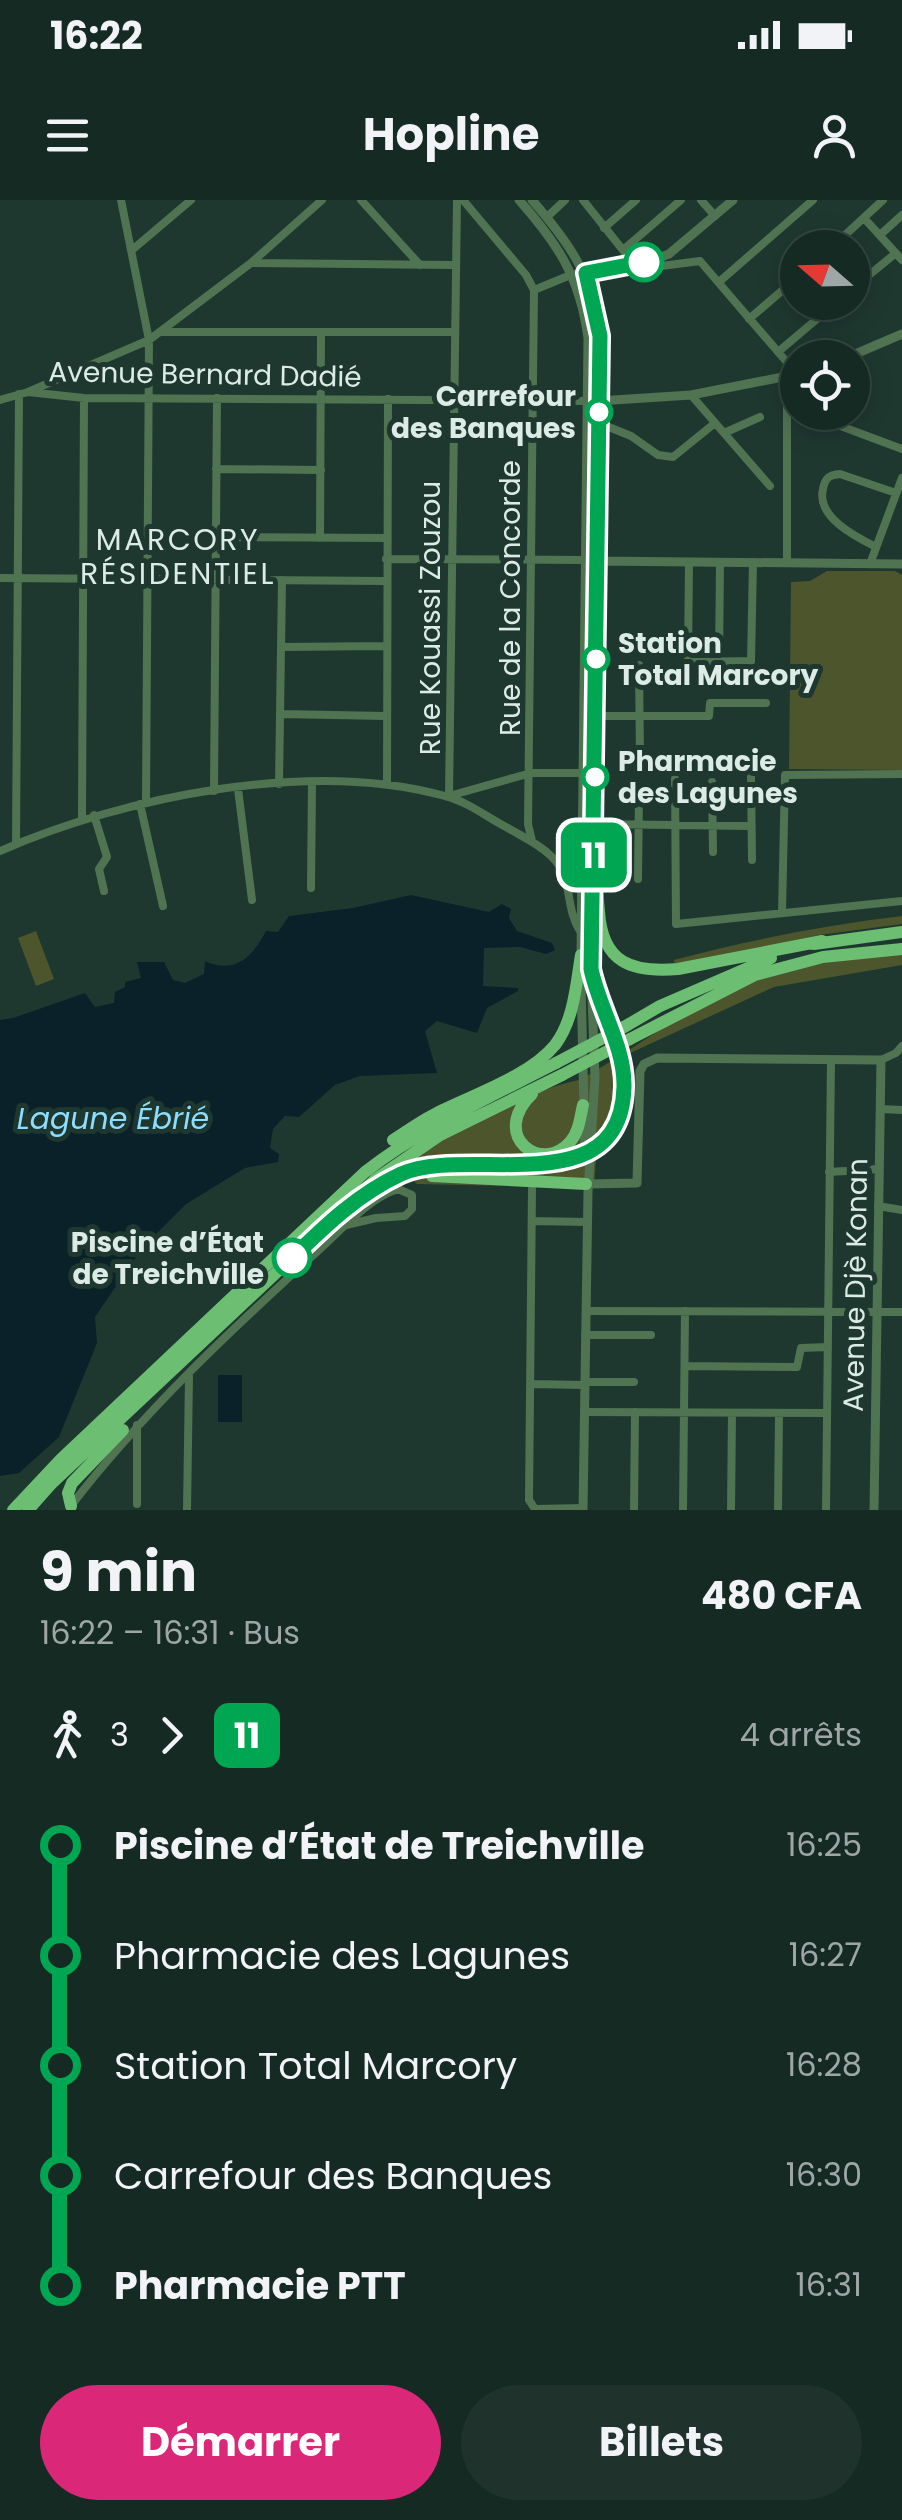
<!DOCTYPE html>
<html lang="fr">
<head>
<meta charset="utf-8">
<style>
	:root { --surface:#162a24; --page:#1f322c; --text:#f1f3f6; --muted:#9ea7a6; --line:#354641; --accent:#db2777 }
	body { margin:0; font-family:Poppins,sans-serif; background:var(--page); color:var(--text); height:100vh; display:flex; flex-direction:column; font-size:38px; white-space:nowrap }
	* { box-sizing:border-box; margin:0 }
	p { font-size:32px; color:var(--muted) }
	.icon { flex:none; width:55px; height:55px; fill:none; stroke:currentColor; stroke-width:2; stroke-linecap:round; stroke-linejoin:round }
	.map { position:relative; height:1310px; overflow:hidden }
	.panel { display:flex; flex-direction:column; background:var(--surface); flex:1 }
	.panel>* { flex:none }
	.badge { padding:0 20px; border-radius:15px; font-size:35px; line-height:65px }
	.needle { width:65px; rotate:290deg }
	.fabs { position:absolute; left:780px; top:30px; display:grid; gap:20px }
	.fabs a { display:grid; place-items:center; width:90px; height:90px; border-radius:50%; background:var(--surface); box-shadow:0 5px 25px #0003,0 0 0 2px var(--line); font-size:50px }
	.map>.badge { position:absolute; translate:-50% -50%; box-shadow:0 0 0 5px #fff }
	.legs { display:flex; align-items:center; gap:15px; height:110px; padding:0 40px; font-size:32px }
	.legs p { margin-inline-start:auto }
	.overview { display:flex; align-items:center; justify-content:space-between; height:170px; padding:0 40px }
	h1 { font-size:55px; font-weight:700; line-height:75px }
	.primary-button { display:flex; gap:20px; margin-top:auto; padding:20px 40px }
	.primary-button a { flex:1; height:115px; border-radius:60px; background:var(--accent); color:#fff; font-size:40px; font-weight:700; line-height:115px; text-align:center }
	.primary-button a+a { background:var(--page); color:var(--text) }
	ul { padding:0 40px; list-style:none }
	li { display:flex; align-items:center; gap:35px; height:110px; font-size:38px }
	li i { display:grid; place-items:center; width:15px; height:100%; margin:0 12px; background:currentColor }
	li i::after { content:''; width:25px; height:25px; margin:-12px; border:8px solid; border-radius:50%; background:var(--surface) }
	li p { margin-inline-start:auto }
	li:first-child i { background:linear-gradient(#0000 50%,currentColor 0) }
	li:last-child i { background:linear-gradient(currentColor 50%,#0000 0) }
	.status { display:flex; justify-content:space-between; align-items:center; height:70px; padding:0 50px; background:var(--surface); direction:ltr }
	.status svg { height:28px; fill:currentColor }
	header { display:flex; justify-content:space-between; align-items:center; height:130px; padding:0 40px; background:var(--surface); font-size:45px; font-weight:700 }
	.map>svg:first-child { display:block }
	.green { fill:#4c552c }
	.water { fill:#0a212a }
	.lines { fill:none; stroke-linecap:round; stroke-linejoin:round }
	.minor { stroke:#507352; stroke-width:8 }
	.tertiary { stroke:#507352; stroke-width:9 }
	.trunk { stroke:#6cbe73; stroke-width:12 }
	.trunk-bridge { stroke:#6cbe73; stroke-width:12 }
	.line-1-casing { stroke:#fff; stroke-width:22 }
	.line-1 { stroke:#00a651; stroke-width:15 }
	.stop-1-dot { fill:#fff; stroke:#00a651; stroke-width:5 }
	.labels { text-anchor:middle; stroke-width:10; stroke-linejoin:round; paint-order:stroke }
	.street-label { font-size:28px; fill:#dcebe5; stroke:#1e3830 }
	.stop-label { font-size:28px; font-weight:bold; fill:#dcebe5; stroke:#1e3830; text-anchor:end }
	.neighbourhood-label { font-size:30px; letter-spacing:2.5px; fill:#dcebe5; stroke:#1e3830 }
	.water-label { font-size:30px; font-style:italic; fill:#8cddff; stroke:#1e3830 }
</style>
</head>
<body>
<div class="status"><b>16:22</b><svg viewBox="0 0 49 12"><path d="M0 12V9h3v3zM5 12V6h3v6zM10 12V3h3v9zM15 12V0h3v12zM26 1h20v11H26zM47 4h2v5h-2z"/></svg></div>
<header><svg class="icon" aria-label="menu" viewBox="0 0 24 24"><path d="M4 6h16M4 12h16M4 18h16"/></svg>Hopline<svg class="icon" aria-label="person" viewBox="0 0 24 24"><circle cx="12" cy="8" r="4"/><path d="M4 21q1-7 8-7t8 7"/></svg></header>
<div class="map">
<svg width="902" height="1310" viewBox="0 0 902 1310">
	<rect width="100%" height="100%" fill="#1e3830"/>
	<path class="green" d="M 827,371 L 895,371 L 902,375 L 902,570 L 789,569 L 791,382 L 810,381 Z
		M 902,716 L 902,724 L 819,735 L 675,767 L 674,760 C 750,740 825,725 902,716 Z
		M 36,731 L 54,779 L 36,786 L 18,738 Z
		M 902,751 L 902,765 L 774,787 L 628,854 C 630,894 635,933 596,958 L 594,988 L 417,984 L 400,967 C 435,940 536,887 579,880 C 637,849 696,799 759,779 C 806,764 854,758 902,751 Z"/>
	<path class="water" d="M 411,695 L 489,712 L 502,704 L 511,709 L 509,718 L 517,731 L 552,743 L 555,750 L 546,754 L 520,747 L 484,748 L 483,786 L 518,788 L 518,791 L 487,808 L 477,833 L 437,821 L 425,831 L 437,873 L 360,876 L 335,885 L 299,917 L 285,916 L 273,929 L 270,948 L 279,954 L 278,962 L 245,968 L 186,1004 L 142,1048 L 95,1117 L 97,1143 L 59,1237 L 19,1273 L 0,1276 L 0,820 L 13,818 L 85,793 L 95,807 L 114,803 L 115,792 L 125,787 L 125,782 L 141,778 L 137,762 L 164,762 L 173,780 L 185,783 L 204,774 L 205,761 C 235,775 253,756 266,731 L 278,732 L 289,716 L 353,708 Z
		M 218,1175 L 242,1175 L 242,1222 L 218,1222 Z"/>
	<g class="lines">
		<path class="minor" d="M 121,0 L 149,140 L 146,603
			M 361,0 L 420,65
			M 463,0 L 526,75 L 534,90 L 528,624 L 532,641
			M 583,0 L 638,69 L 700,61 L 797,174
			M 701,0 L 715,16
			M 547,17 L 565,0
			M 864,18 L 902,60
			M 604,28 L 636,0
			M 880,35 L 902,15
			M 831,48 L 883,0
			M 132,50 L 191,0
			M 623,50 L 681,0
			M 251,63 L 455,65
			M 719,82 L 813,0
			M 852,89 L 896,53
			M 534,90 L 573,74
			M 749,119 L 798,77
			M 162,132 L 453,132
			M 778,152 L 837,102
			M 787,177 L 787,363
			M 28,192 L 84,198 L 588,201
			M 691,195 L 770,286
			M 0,200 L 28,192 L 149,140 L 251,63 L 322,0
			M 803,212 L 902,249
			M 599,223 L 631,236 L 658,255 L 673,257 L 715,223
			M 724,233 L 760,217
			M 216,269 L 321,270
			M 215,337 L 386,338
			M 320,338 L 321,133
			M 876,347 C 856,337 816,317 823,289 C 825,278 829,275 840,274 L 896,293
			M 386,359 L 586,360
			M 689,362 L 688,460 L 690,462 L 751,461 L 753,362
			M 870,364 L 902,278
			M 0,378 L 385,381
			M 282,447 L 385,446
			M 719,462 L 720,362
			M 639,465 L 640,559
			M 281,514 L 386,516
			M 596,516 L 709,516 L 710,503 L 766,503
			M 751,576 L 752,660
			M 675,579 L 676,724 L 902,701
			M 712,582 L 713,652
			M 279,584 L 282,380
			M 387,584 L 388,199
			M 238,589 L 252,700
			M 214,591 L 217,198
			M 449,596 L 457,0
			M 449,596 L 531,573 L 595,573
			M 140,604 L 163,706
			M 94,615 L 107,657 L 99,669 L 104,691
			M 82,618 L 84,198
			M 594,624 L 751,626
			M 16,644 L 19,194
			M 0,651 C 126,596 311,559 445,596 C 466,601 487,617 506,627 C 521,636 538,643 551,656 C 574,677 564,706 580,731
			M 638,679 L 639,591
			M 311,688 L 312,582
			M 782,713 L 785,575 L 902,574
			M 881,860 L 896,853 L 902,846
			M 880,909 L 902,910
			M 829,972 L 879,969
			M 532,989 L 529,1300 L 535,1309 L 583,1308
			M 878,1006 L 902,1010
			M 532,1021 L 587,1022
			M 586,1111 L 902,1112
			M 585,1135 L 651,1135
			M 685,1166 L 797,1167 L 801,1148 L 828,1147
			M 585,1182 L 634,1182
			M 531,1184 L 585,1185
			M 584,1212 L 827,1213
			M 137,1304 L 137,1225
			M 70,1307 C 142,1213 232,1129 320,1049 C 342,1029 369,998 398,989 L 412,995 L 412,1009 L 405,1016 L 376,1018 L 346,1025
			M 187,1310 L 189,1176
			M 634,1310 L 635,1212
			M 683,1310 L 685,1111
			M 731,1310 L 732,1213
			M 778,1310 L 779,1213
			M 826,1310 L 831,860"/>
		<path class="tertiary" d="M 519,0 C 559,45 580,78 588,138 L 581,757
			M 532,0 C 572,46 591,74 600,136 L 594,673
			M 583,73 L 651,61 L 669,54 L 733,0
			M 846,158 L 902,134
			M 598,201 L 691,195 L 798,174
			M 597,361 L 902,364
			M 581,783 L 585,952
			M 588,984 L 637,983 L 640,871 L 644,864 L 657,858 L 881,860 L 874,1310
			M 583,1310 L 588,991 L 595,878 L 591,769 L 593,698"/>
		<path class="trunk" d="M 594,671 C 599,684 597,697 599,711 C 602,763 632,773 678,769 L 822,741
			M 814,744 L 902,732
			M 591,769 C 603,824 656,902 596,946
			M 624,827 L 660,806 L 771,758
			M 630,839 L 755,775 L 823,757 L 902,749
			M 532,894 C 489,936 542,975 570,942 C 579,932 580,918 583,905
			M 393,940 C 406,932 419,922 433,915 C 469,896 529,877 555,845 C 574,820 576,785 581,755
			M 432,976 L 586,984
			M 366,995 L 413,971 L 535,965 L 564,960
			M 71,1306 L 68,1293 L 72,1283 L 123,1230
			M 13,1310 L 61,1259 L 365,972 C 423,927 490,897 556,863
			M 28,1310 L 52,1283 L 376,979 L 440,935 L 562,875"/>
		<path class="trunk-bridge" d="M 556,863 L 624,827
			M 562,875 L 630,839
			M 564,960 L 596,946"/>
	</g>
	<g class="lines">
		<g class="line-1-casing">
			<path id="line-1" d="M 292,1058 C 326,1025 358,994 401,974 C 467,944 621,1006 624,887 C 625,847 599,808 591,769 L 600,136 L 586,73 L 644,62"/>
		</g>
		<use href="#line-1" class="line-1"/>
	</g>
	<g class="stop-1-dot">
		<circle cx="644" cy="62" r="18"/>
		<circle cx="599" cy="212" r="12"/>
		<circle cx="596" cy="459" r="12"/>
		<circle cx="595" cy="577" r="12"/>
		<circle cx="292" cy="1058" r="18"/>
	</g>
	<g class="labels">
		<g class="street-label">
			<text transform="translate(205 174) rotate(1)" y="10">Avenue Bernard Dadié</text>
			<text transform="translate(510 398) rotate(-90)" y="10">Rue de la Concorde</text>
			<text transform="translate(430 418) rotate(-90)" y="10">Rue Kouassi Zouzou</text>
			<text transform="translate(855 1085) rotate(-89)" y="10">Avenue Djè Konan</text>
		</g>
		<g class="stop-label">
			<text x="576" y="206">Carrefour<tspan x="576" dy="32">des Banques</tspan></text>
			<text x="618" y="453" text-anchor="start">Station<tspan x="618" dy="32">Total Marcory</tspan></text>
			<text x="618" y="571" text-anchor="start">Pharmacie<tspan x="618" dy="32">des Lagunes</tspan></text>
			<text x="264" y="1052">Piscine d’État<tspan x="264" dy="32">de Treichville</tspan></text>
		</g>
		<g class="neighbourhood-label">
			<text x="178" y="350">MARCORY<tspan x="178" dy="34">RÉSIDENTIEL</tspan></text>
		</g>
		<g class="water-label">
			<text x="113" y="929">Lagune Ébrié</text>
		</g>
	</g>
</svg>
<div class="fabs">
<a><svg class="needle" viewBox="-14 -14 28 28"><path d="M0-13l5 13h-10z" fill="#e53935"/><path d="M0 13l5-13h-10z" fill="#9ea7a6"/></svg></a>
<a><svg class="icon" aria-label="locate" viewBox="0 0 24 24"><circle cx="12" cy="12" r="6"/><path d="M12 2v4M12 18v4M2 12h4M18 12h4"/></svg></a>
</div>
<b class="badge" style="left:594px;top:655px;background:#00a651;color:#fff">11</b>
</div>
<section class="panel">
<div class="overview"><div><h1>9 min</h1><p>16:22 – 16:31 · Bus</p></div><b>480 CFA</b></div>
<div class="legs"><svg class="icon" aria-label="walk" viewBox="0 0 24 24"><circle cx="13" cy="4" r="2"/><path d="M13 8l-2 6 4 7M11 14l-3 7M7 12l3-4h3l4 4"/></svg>3<svg class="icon" aria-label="forward" viewBox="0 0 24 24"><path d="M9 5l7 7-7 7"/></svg><b class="badge" style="background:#00a651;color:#fff">11</b><p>4 arrêts</p></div>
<ul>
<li><i style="color:#00a651"></i><b>Piscine d’État de Treichville</b><p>16:25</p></li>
<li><i style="color:#00a651"></i><span>Pharmacie des Lagunes</span><p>16:27</p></li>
<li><i style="color:#00a651"></i><span>Station Total Marcory</span><p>16:28</p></li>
<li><i style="color:#00a651"></i><span>Carrefour des Banques</span><p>16:30</p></li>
<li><i style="color:#00a651"></i><b>Pharmacie PTT</b><p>16:31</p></li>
</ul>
<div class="primary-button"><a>Démarrer</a><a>Billets</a></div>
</section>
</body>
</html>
